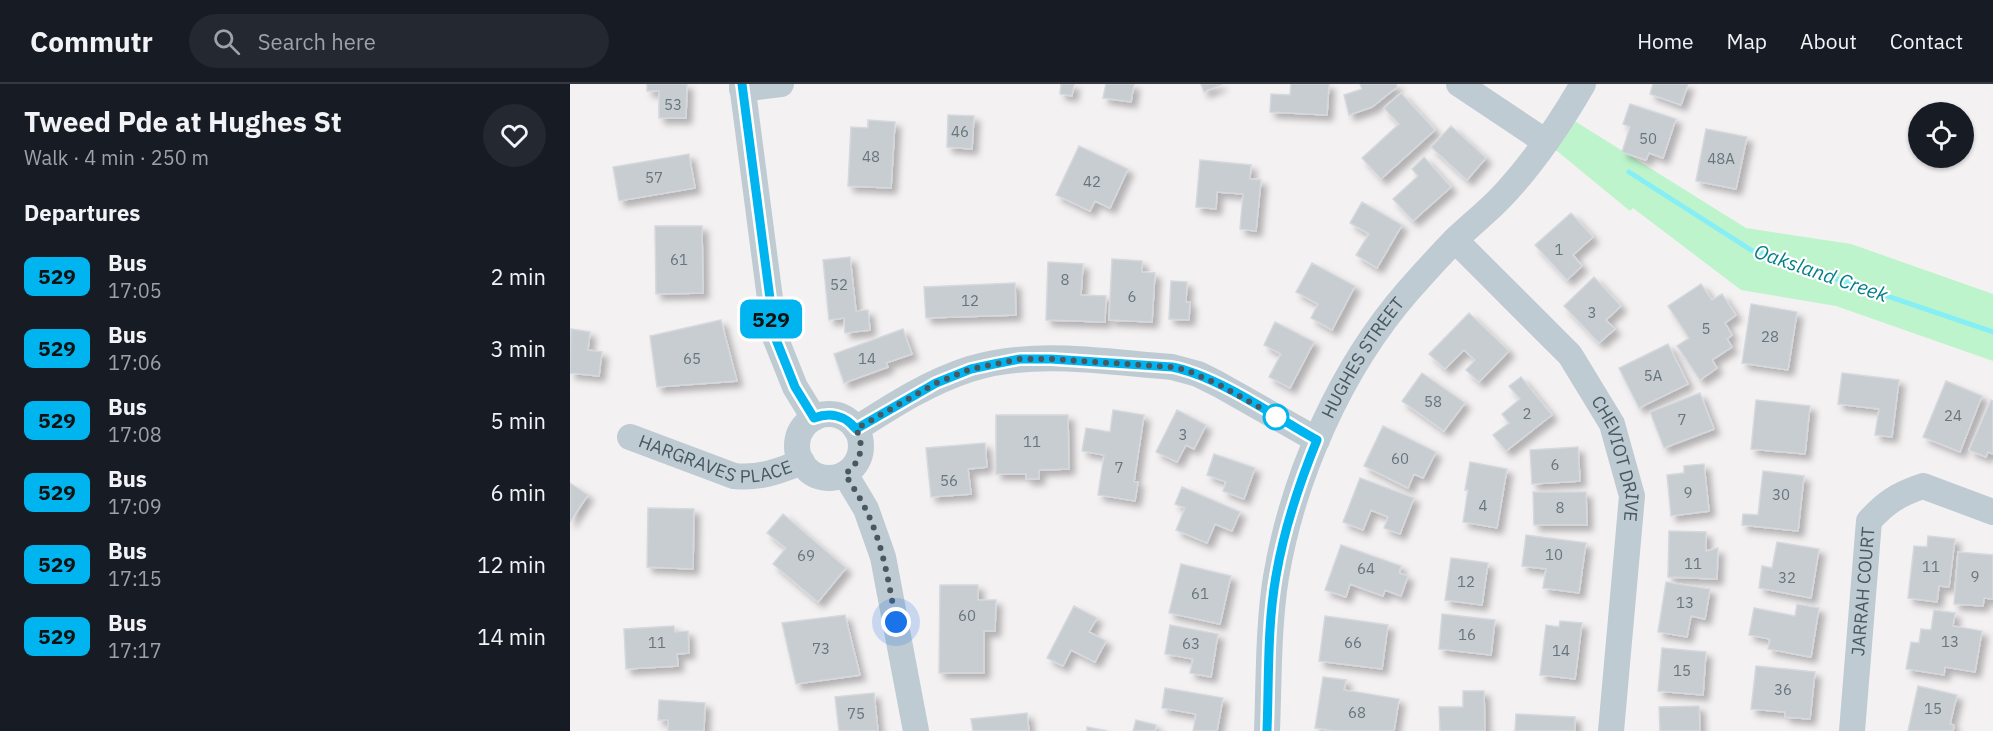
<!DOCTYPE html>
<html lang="en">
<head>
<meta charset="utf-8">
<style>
	:root { --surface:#171b24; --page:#242831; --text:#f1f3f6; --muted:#9ea1a6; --line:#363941 }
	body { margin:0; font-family:"IBM Plex Sans",sans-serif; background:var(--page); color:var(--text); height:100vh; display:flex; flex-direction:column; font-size:22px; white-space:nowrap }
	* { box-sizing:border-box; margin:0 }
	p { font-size:20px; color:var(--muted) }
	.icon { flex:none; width:33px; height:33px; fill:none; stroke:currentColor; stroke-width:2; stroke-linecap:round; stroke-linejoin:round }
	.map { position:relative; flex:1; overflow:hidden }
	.side { display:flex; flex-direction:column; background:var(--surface); width:570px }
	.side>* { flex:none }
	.badge { padding:0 12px; border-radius:9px; font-size:21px; line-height:39px }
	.controls { position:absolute; left:1338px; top:18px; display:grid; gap:12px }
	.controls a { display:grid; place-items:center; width:66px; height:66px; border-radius:50%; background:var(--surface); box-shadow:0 2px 4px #0004; font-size:30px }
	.you { position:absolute; width:30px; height:30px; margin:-15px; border:4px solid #fff; border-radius:50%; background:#1a73e8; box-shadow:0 0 0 9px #1a73e833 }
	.map>.badge { position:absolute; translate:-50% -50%; box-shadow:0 0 0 3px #fff }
	h2 { padding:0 24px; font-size:22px; line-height:54px }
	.round { display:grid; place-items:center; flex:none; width:63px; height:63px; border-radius:32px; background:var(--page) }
	.headline { display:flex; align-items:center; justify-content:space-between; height:102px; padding:0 24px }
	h1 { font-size:28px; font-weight:800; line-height:45px }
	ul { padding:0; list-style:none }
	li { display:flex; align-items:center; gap:18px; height:72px; padding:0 24px }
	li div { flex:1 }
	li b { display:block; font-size:22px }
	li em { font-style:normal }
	li .badge { min-width:66px; font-weight:700; text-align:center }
	header { display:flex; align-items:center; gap:36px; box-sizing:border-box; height:84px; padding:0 30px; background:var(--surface); border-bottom:2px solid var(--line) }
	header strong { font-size:28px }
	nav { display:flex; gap:33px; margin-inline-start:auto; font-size:21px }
	.search { width:420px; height:54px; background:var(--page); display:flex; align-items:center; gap:15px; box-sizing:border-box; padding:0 21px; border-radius:33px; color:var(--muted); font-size:22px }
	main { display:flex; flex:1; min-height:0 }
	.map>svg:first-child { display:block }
	.green { fill:#bdf4cb }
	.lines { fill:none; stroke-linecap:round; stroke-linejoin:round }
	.stream { stroke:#86eef5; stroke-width:5 }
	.building { fill:#c8cdd2; stroke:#d5d8dd; stroke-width:1.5; filter:url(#shadow) }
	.minor { stroke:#becbd2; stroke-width:26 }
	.line-casing { stroke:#fff; stroke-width:14 }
	.line { stroke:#00b5ef; stroke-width:9 }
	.walk { stroke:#475861; stroke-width:6; stroke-dasharray:0 10.8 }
	.stop-dot { fill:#fff; stroke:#00b5ef; stroke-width:3 }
	.labels { text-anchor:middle; stroke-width:4.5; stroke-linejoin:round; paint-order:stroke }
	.number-label { font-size:15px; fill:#67757d }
	.street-label { font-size:18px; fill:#475861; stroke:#fff }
	.water-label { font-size:20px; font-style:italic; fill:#057f88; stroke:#fff }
</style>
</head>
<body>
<header>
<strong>Commutr</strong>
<div class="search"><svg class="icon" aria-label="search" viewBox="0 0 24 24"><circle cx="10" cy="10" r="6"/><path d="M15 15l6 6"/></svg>Search here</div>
<nav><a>Home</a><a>Map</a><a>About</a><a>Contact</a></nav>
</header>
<main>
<section class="side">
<div class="headline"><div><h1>Tweed Pde at Hughes St</h1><p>Walk · 4 min · 250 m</p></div><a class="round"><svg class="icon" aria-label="heart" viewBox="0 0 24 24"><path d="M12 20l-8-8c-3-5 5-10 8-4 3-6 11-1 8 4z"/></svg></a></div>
<h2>Departures</h2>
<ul>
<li><span class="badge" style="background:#00b5ef;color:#111">529</span><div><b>Bus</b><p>17:05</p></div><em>2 min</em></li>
<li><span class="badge" style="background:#00b5ef;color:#111">529</span><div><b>Bus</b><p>17:06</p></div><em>3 min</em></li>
<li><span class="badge" style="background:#00b5ef;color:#111">529</span><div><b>Bus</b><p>17:08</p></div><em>5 min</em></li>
<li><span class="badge" style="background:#00b5ef;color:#111">529</span><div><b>Bus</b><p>17:09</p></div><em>6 min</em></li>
<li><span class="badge" style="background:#00b5ef;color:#111">529</span><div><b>Bus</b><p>17:15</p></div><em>12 min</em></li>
<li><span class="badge" style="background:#00b5ef;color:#111">529</span><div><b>Bus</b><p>17:17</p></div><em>14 min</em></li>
</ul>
</section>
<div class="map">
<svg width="1423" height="647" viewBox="0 0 1423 647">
	<defs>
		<filter id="shadow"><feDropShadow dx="5.5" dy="5.5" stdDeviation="3" flood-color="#0004"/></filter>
	</defs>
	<rect width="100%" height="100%" fill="#f4f1f2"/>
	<path class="green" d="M 995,31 L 1176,144 L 1281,160 L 1423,210 L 1423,277 L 1266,222 L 1171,206 L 1063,124 L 1060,127 L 976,58 Z"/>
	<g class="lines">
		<path class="stream" d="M 1059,88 L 1181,166 L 1423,248"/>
	</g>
	<path class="building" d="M 77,0 L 117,0 L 116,34 L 89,34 L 89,7 L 77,7 Z
		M 491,0 L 504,0 L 502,12 L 490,10 Z
		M 536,0 L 564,0 L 561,18 L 533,14 Z
		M 631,0 L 652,0 L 634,8 Z
		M 721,0 L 759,0 L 757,31 L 700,28 L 701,10 L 720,11 Z
		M 790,0 L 826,0 L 827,3 L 802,23 L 779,31 L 774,11 L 792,5 Z
		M 1083,0 L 1118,0 L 1111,21 L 1080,10 Z
		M 831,9 L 865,46 L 811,95 L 792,74 L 829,40 L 814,24 Z
		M 1060,20 L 1106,35 L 1093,74 L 1079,69 L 1076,76 L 1052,68 L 1060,43 L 1053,40 Z
		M 378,31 L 404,32 L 402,65 L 377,63 Z
		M 298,36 L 325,38 L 321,104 L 278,102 L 281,43 L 298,44 Z
		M 881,42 L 916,74 L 897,96 L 861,63 Z
		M 1136,45 L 1177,53 L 1166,105 L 1126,97 Z
		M 509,62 L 558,85 L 540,124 L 525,117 L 520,127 L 486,111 Z
		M 119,70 L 125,104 L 49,117 L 43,83 Z
		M 854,73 L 881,103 L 843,137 L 823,115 L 848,92 L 842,85 Z
		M 630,76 L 681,81 L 680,95 L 691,96 L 686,147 L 670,145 L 673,110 L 647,108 L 646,125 L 626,123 Z
		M 792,118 L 832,141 L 807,184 L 786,171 L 799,150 L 780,139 Z
		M 1001,129 L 1023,153 L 1003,171 L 1012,182 L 997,196 L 965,161 Z
		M 85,142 L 132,142 L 133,209 L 86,210 Z
		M 280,173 L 286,227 L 298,226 L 300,246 L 275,249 L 274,234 L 259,236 L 253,176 Z
		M 542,175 L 572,177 L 572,188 L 585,189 L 582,238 L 539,236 Z
		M 478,178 L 513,180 L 511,211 L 536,212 L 535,238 L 476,236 Z
		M 742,179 L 785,202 L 762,246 L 741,234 L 748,220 L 726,208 Z
		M 1024,193 L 1051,222 L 1036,236 L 1045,245 L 1029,259 L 994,222 Z
		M 601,197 L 617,198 L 616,218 L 620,218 L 619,236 L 599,235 Z
		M 445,199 L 446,231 L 356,234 L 354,203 Z
		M 1131,200 L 1142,216 L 1152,210 L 1166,231 L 1155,239 L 1162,251 L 1157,255 L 1162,263 L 1142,276 L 1147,284 L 1130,296 L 1107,262 L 1119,254 L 1098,222 Z
		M 1181,220 L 1227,228 L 1218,286 L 1172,279 Z
		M 899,229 L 939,267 L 909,298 L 896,286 L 905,276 L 894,266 L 875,285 L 859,270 Z
		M 151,236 L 167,297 L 87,303 L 80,252 Z
		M 705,238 L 744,258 L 720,304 L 699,293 L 711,270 L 694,261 Z
		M 1,245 L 20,248 L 18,266 L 32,268 L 29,292 L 0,289 Z
		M 333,245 L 342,270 L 316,279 L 318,283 L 274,299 L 264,270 Z
		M 1098,260 L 1118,300 L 1069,324 L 1049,284 Z
		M 852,289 L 895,319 L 874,347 L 832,317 Z
		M 1272,289 L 1329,296 L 1322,353 L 1305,351 L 1309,325 L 1268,320 Z
		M 951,293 L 982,331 L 936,367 L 923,351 L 939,339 L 932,330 L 950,315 L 939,302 Z
		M 1376,297 L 1412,312 L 1390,368 L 1353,353 Z
		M 1130,309 L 1144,345 L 1094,364 L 1080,328 Z
		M 1186,316 L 1240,322 L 1235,370 L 1181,365 Z
		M 1421,316 L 1423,317 L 1423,370 L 1418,368 L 1416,373 L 1399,366 Z
		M 543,326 L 574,331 L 564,398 L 568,398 L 565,417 L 528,411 L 534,371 L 512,367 L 516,344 L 540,348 Z
		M 607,326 L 636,341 L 624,365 L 616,361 L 607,378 L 586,368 Z
		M 426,331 L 498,331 L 499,385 L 469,386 L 469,395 L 456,395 L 456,390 L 426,390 Z
		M 813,342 L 866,368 L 853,394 L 844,390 L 838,404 L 794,382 Z
		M 415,359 L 417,383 L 398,385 L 401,410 L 361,413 L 356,364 Z
		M 1008,363 L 1010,397 L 962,400 L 960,366 Z
		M 644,370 L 685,384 L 674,415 L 653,407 L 656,398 L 637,391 Z
		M 900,378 L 937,385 L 927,444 L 893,438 L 898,406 L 895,406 Z
		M 1134,380 L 1139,427 L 1101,432 L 1097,391 L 1114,389 L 1114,382 Z
		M 1193,387 L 1234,392 L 1228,447 L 1172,441 L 1173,430 L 1188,431 Z
		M 790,394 L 844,414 L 830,450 L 814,444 L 818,433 L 801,426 L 793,446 L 773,438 Z
		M 0,399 L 18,411 L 0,438 Z
		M 612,403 L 670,428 L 662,447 L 645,440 L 637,459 L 606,446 L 615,424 L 605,420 Z
		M 963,408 L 1016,408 L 1017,441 L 964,441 Z
		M 78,424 L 124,425 L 123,485 L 77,483 Z
		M 213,430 L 276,484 L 248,518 L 203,480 L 216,464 L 197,449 Z
		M 1099,447 L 1136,448 L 1136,467 L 1148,464 L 1147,495 L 1098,493 Z
		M 956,451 L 1016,459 L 1009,509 L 973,504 L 976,485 L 952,482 Z
		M 1358,452 L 1385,455 L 1379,503 L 1369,502 L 1367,518 L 1338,514 L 1344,462 L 1357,463 Z
		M 1207,458 L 1249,465 L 1241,514 L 1189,504 L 1192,482 L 1202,484 Z
		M 771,461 L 831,482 L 829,489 L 838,492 L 831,512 L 815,506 L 813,512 L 780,500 L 776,513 L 755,506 Z
		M 1388,468 L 1423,471 L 1423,515 L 1414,514 L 1413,522 L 1384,520 Z
		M 881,474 L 918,479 L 912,521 L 875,516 Z
		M 611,480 L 661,492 L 650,540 L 599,529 Z
		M 1096,498 L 1140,505 L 1135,535 L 1121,532 L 1117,553 L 1088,548 Z
		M 370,501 L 408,501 L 408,516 L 426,516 L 425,547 L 414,547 L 414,589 L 369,589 Z
		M 1227,520 L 1249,524 L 1241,573 L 1198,565 L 1200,555 L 1179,551 L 1184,524 L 1225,532 Z
		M 504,522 L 527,534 L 519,548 L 536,557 L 525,578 L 501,566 L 493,582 L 477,574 Z
		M 1364,526 L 1385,529 L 1383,542 L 1412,547 L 1405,588 L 1375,583 L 1374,591 L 1336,585 L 1341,558 L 1349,559 L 1351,545 L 1361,546 Z
		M 872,530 L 925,536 L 921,571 L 869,565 Z
		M 275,531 L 290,591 L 226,600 L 212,539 Z
		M 755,532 L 818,541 L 812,585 L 749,577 Z
		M 990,537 L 1012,539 L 1005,595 L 970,591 L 976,541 L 989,543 Z
		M 600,541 L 648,550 L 641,593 L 620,589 L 623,575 L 595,570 Z
		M 104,542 L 105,548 L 118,547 L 119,569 L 107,570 L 108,582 L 56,585 L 54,545 Z
		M 1092,564 L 1136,568 L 1133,611 L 1088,607 Z
		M 1186,582 L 1245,588 L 1240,635 L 1215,633 L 1215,628 L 1181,625 Z
		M 753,593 L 776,596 L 774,606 L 829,615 L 824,647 L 765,647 L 745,644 Z
		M 1348,602 L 1387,611 L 1380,640 L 1384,641 L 1383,647 L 1338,647 Z
		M 595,604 L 653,614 L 647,647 L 623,647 L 626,630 L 592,624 Z
		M 893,607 L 914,607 L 915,647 L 870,647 L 869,623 L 893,623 Z
		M 304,609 L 308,647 L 269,647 L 265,613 Z
		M 89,616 L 135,619 L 134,647 L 98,647 L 98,636 L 88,636 Z
		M 1129,622 L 1130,647 L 1090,647 L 1089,623 Z
		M 457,629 L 459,647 L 403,647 L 401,635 Z
		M 946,630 L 1005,633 L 1005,647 L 945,647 Z
		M 566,636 L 586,641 L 585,647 L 563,647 Z
		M 517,643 L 537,647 L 517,647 Z"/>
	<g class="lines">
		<g class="minor">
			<path d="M 172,0 L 205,253 L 225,303 L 244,334"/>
			<path d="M 889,0 L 976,58"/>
			<path d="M 172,5 L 211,0"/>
			<path id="s1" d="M 885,156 L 1000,271 L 1042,340 L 1062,412 L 1041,647"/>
			<circle cx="259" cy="362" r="32"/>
			<path d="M 286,345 C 322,322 359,298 400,285 C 465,265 536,278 602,283 L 628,290 L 648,300 L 747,356"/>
			<path id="s2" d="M 60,353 L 164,392 C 189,395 209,387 232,378"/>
			<path d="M 275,390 L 296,425 L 313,473 L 346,647"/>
			<path id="s3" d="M 697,647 C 699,596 698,543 706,493 C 723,392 771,284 838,207 C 854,189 870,171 887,154 C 904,138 922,124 937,107 C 967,74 991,38 1013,0"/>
			<path id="s4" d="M 1282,647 L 1299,437 C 1316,418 1329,410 1353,402 L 1423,428"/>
		</g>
	</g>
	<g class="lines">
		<g class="line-casing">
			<path id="line" d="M 172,0 L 205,253 L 225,303 L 244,334 C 260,328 275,331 286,345 L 366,299 L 401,285 L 424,280 L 450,275 L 481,275 L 602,283 C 648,292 704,332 747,356 C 729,400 714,445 706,492 C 697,543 699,596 697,647"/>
		</g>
		<use href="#line" class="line"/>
		<path class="walk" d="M 326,538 C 319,500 313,460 296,426 C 290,413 282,402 275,390 C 291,378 295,362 286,345 L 366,299 L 401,285 L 450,275 L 481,275 L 602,283 L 616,286 L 648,300 L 712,336 L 706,333"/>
	</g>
	<circle class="stop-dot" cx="706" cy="333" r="12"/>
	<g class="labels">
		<g class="number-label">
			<text x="103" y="26">53</text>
			<text x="390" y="53">46</text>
			<text x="1078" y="60">50</text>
			<text x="301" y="78">48</text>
			<text x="1151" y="80">48A</text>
			<text x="84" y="99">57</text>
			<text x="522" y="103">42</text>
			<text x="989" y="171">1</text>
			<text x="109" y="181">61</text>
			<text x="495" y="201">8</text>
			<text x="269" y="206">52</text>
			<text x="562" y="218">6</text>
			<text x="400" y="222">12</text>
			<text x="1022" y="234">3</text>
			<text x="1136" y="250">5</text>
			<text x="1200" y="258">28</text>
			<text x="122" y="280">65</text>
			<text x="297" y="280">14</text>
			<text x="1083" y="297">5A</text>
			<text x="863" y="323">58</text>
			<text x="957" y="335">2</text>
			<text x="1383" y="337">24</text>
			<text x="1112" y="341">7</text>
			<text x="613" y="356">3</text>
			<text x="462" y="363">11</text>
			<text x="830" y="380">60</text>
			<text x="985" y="386">6</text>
			<text x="549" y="389">7</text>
			<text x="379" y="402">56</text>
			<text x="1118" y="414">9</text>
			<text x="1211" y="416">30</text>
			<text x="913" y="427">4</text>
			<text x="990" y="429">8</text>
			<text x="984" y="476">10</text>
			<text x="236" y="477">69</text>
			<text x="1123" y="485">11</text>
			<text x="1361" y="488">11</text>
			<text x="796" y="490">64</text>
			<text x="1405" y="498">9</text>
			<text x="1217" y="499">32</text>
			<text x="896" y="503">12</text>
			<text x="630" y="515">61</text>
			<text x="1115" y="524">13</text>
			<text x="397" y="537">60</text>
			<text x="897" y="556">16</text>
			<text x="1380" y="563">13</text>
			<text x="87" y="564">11</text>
			<text x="783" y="564">66</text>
			<text x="621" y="565">63</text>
			<text x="251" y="570">73</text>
			<text x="991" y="572">14</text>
			<text x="1112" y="592">15</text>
			<text x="1213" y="611">36</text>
			<text x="1363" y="630">15</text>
			<text x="787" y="634">68</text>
			<text x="286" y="635">75</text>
		</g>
		<g class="street-label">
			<text dy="6" stroke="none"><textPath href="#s3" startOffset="392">HUGHES STREET</textPath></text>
			<text dy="6" stroke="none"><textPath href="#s2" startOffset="90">HARGRAVES PLACE</textPath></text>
			<text dy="6" stroke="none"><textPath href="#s1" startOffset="278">CHEVIOT DRIVE</textPath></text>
			<text dy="6" stroke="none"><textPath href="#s4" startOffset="140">JARRAH COURT</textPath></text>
		</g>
		<g class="water-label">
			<text transform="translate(1251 189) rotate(19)" y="7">Oaksland Creek</text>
		</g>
	</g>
</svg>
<div class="controls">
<a><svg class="icon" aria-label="locate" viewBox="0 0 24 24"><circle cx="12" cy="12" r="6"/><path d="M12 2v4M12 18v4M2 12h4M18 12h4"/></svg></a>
</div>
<div class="you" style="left:326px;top:538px"></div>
<b class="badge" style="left:201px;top:235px;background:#00b5ef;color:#111">529</b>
</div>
</main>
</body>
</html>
